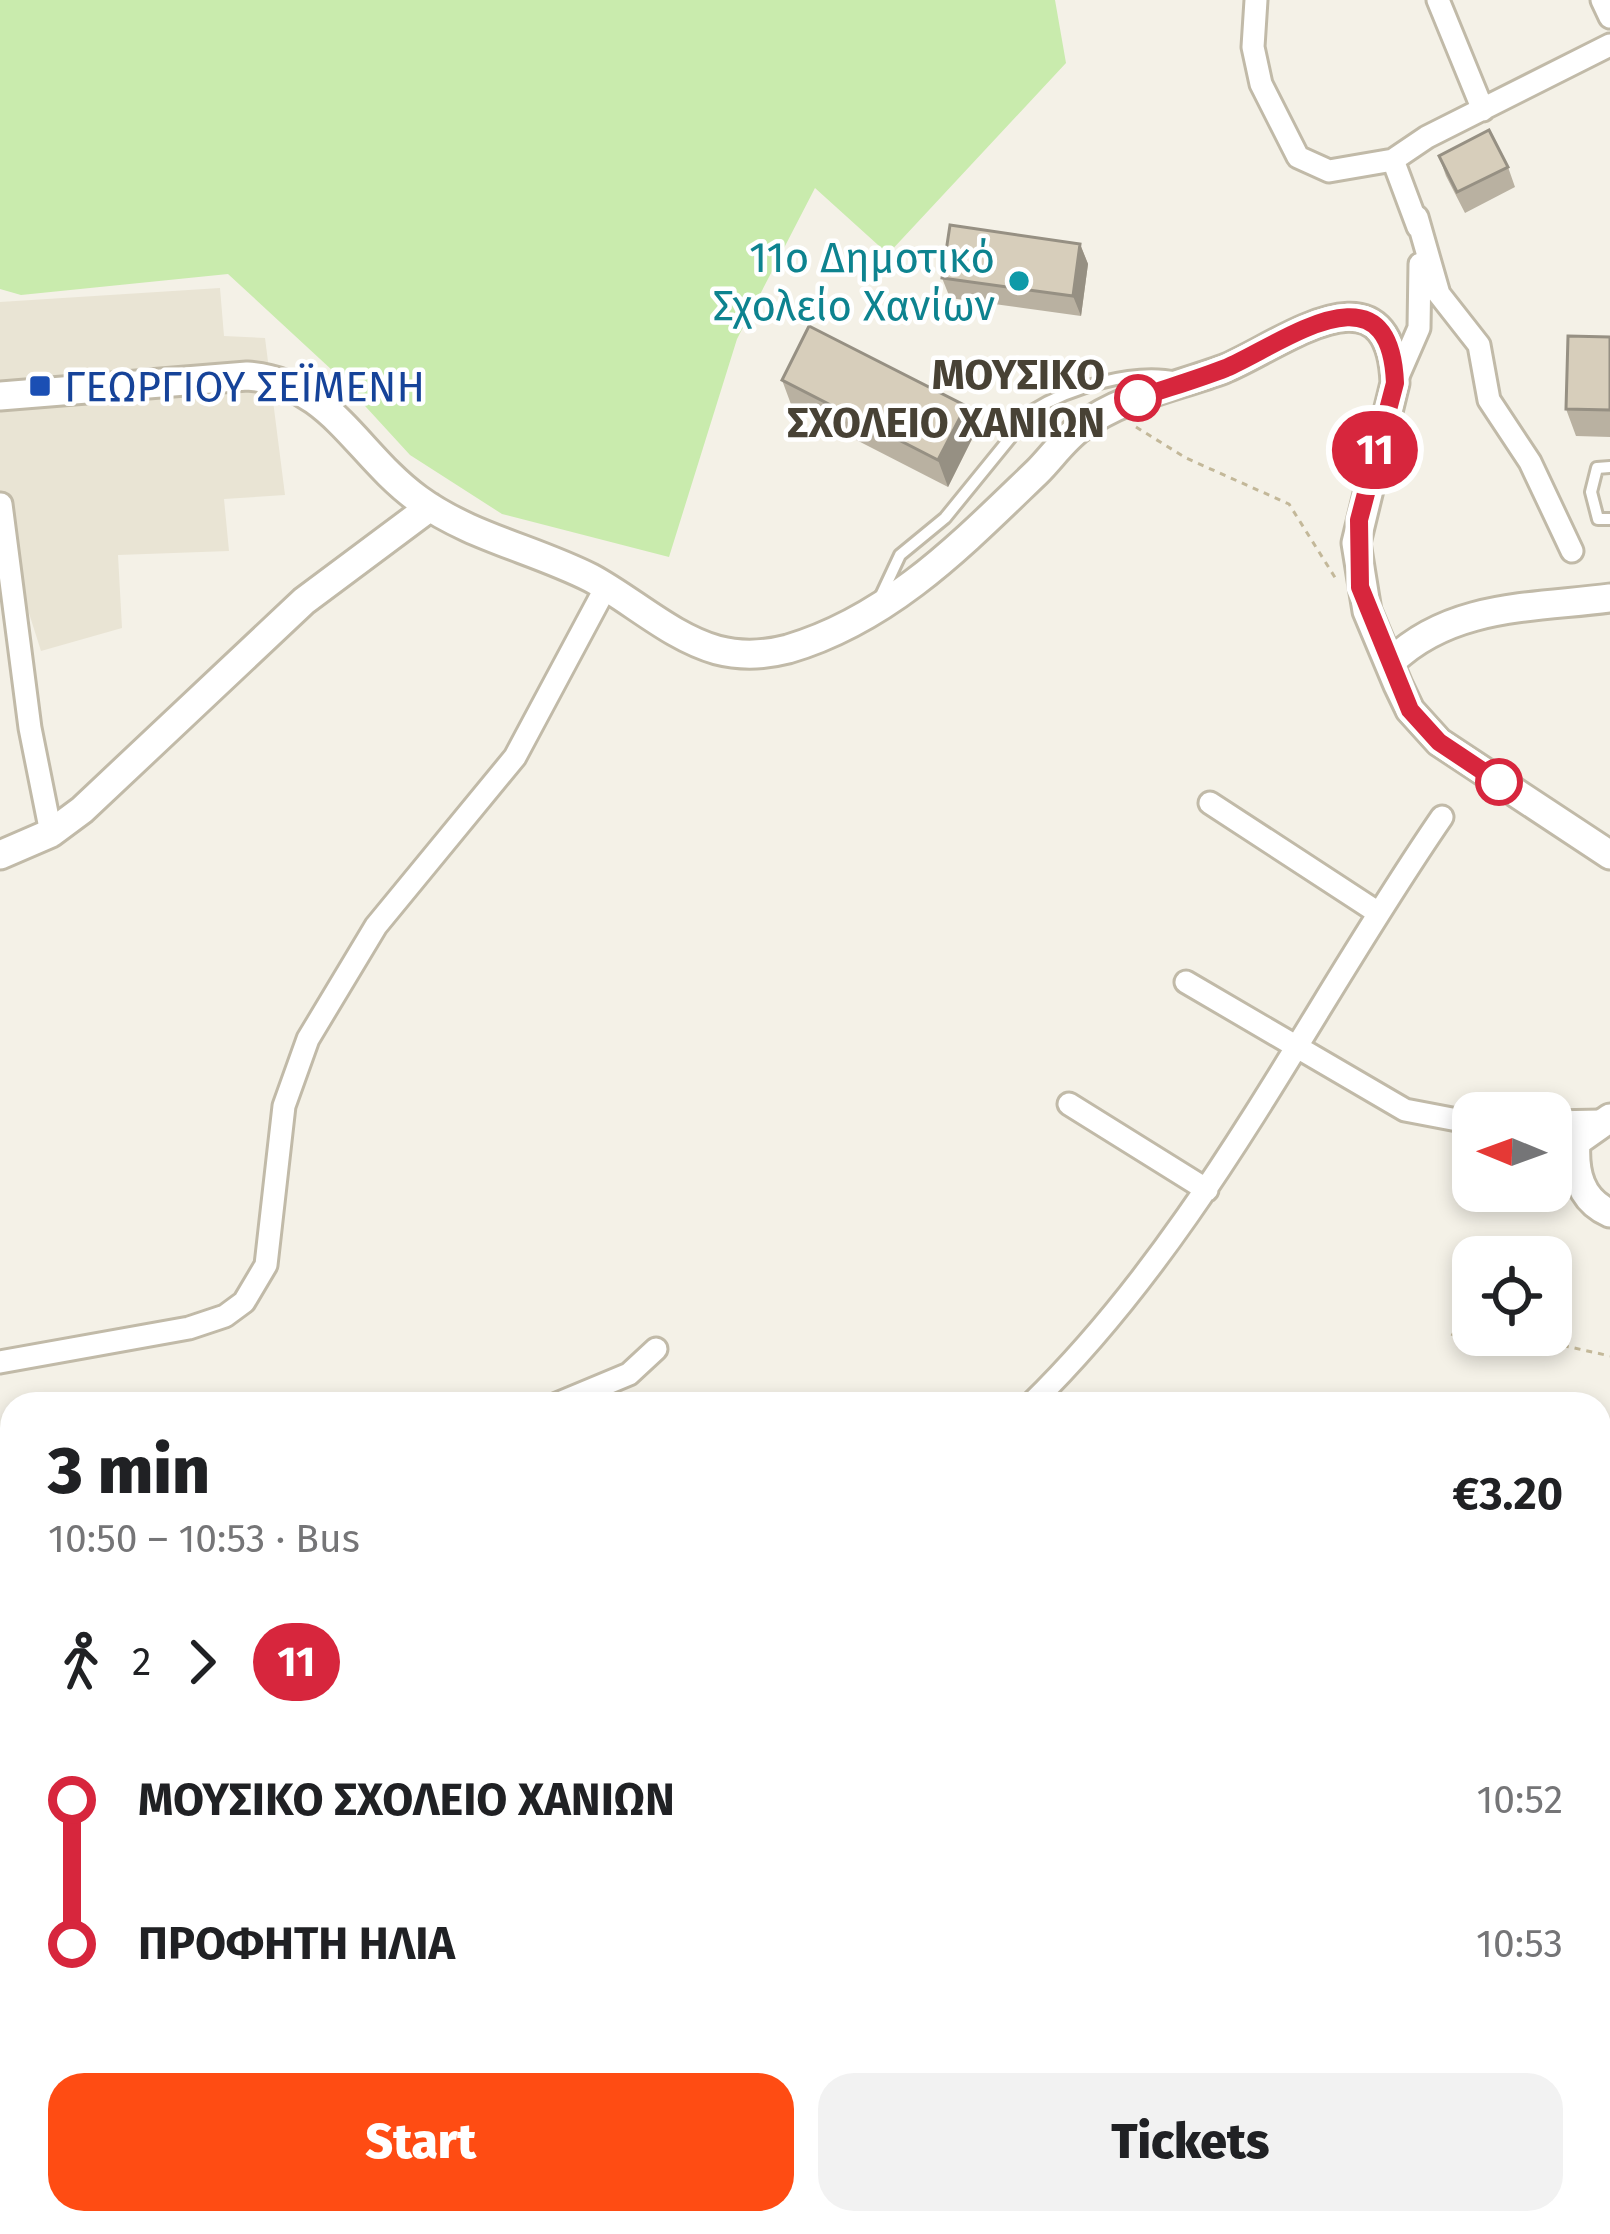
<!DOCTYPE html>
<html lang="en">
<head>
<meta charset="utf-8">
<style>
	:root { --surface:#fff; --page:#f2f2f2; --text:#202124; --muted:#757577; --accent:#ff4c13 }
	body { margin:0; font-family:"Fira Sans",sans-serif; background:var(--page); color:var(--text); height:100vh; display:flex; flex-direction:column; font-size:45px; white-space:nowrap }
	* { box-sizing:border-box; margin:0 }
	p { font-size:39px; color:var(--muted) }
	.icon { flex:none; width:66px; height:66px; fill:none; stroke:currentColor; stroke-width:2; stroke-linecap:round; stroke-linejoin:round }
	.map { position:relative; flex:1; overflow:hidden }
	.details { position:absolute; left:0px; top:1392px; width:1611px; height:843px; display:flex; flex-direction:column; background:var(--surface); border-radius:36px 36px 0 0; box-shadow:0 6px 18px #0003 }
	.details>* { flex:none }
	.badge { padding:0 24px; border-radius:39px; font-size:42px; line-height:78px }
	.needle { width:78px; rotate:271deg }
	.tools { position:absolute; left:1452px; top:1092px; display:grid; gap:24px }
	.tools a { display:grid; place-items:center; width:120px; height:120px; border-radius:24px; background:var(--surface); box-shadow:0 6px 18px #0003; font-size:60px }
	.map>.badge { position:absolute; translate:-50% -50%; box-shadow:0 0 0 6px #fff }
	.legs { display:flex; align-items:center; gap:18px; height:132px; padding:0 48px; font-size:39px }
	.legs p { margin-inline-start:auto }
	.summary { display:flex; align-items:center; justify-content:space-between; height:204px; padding:0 48px }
	h1 { font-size:66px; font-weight:800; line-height:90px }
	.action { display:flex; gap:24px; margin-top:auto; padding:24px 48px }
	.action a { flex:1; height:138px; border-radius:36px; background:var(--accent); color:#fff; font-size:48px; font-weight:800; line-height:138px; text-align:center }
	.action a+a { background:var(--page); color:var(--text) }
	ul { padding:0 48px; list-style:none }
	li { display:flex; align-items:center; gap:42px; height:144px; font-size:45px }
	li i { display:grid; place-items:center; width:18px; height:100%; margin:0 15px; background:currentColor }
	li i::after { content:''; width:30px; height:30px; margin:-15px; border:9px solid; border-radius:50%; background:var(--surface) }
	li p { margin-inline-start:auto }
	li:first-child i { background:linear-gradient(#0000 50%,currentColor 0) }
	li:last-child i { background:linear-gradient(currentColor 50%,#0000 0) }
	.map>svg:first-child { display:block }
	.residential { fill:#e9e4d4 }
	.green { fill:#c9ebad }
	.water { fill:#9fcaf5 }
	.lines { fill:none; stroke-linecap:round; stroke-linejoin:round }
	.service-casing { stroke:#c1baa8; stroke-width:16 }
	.minor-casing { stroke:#c1baa8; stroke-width:27 }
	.tertiary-casing { stroke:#c1baa8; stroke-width:33 }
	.path { stroke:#c3b899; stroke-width:3; stroke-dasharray:6 6; stroke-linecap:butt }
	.service { stroke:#fff; stroke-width:10 }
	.minor { stroke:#fff; stroke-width:21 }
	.tertiary { stroke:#fff; stroke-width:27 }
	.wall { fill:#b9b1a1 }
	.shaded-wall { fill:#969083 }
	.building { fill:#d7cebb; stroke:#969083; stroke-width:3 }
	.line-1-casing { stroke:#fff; stroke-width:27 }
	.line-1 { stroke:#d7263d; stroke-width:18 }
	.culture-dot { fill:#0f9aa8; stroke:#fff; stroke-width:4.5 }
	.transit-dot { fill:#1a4fb4; stroke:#fff; stroke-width:4.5 }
	.stop-1-dot { fill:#fff; stroke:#d7263d; stroke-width:6 }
	.labels { text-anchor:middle; stroke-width:9; stroke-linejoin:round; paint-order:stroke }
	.culture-label { font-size:42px; fill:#0d838f; stroke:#fff; text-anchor:end }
	.stop-label { font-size:42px; font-weight:bold; fill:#484235; stroke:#fff; text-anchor:end }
	.transit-label { font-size:42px; fill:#164399; stroke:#fff; text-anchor:start }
</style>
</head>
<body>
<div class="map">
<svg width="1610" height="2234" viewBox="0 0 1610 2234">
	<rect width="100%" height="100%" fill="#f4f1e7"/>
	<path class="residential" d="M 220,288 L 224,336 L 265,338 L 285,495 L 224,499 L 229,551 L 118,555 L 122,628 L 41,651 L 0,522 L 0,302 Z
		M 1610,2176 L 1610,2234 L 1478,2234 L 1483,2223 L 1599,2223 L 1599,2187 Z
		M 1077,2223 L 1278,2223 L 1290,2234 L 1068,2234 Z"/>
	<path class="green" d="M 0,0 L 1055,0 L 1066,63 L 888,254 L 815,188 L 737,339 L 669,557 L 502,514 L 410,455 L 333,371 L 228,274 L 21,295 L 0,289 Z"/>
	<path class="water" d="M 0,1561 L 12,1562 L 12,2223 L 918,2223 L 939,2234 L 0,2234 Z"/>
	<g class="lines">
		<g class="service-casing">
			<path id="service" d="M 1610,467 L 1597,468 L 1591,492 L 1598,519 L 1610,519
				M 878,602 L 900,555 L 945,518 L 1032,411 C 1069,388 1134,368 1177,378"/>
		</g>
		<g class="minor-casing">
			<path id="minor" d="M 1256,0 L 1253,47 L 1261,84 L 1298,157 L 1329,171 L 1393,160 L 1427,137 L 1610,45
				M 1438,0 L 1483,110
				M 1602,0 L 1610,17
				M 1393,160 L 1418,227
				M 1417,217 L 1439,294 L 1479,345 L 1489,400 L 1530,462 L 1572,551
				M 1395,383 L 1419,328 L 1420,264
				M 1,504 L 30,728 L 51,833
				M 1210,803 L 1377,912
				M 1186,982 L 1405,1110 L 1473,1123
				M 1069,1104 L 1207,1190
				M 1551,1122 L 1601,1121
				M 0,1362 L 189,1328 L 225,1316 L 244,1302 L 266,1265 L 284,1106 L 308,1039 L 376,926 L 515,757 L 606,587
				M 557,1404 L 629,1374 L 656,1349
				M 1031,1404 C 1203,1236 1307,1013 1442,817
				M 1152,2223 L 1164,2234
				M 1287,2223 L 1303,2234
				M 1460,2223 L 1468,2234"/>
		</g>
		<g class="tertiary-casing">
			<path id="tertiary" d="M 0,396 L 247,376 C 331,382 356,454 418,499 C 470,537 534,549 591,578 C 632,600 671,637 717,650 C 740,656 765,655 788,649 C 890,619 962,544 1037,472 C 1052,457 1064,439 1081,427 C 1123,396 1176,387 1224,369 C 1279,347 1390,257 1395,383 L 1356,543 L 1367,611 L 1398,685 L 1410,710 L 1439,742 L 1610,855
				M 1392,661 C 1452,604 1532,608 1610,598
				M 0,855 L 51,833 L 82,810 L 304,601 L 430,507
				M 1610,1118 L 1576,1142 C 1574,1172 1580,1200 1610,1213"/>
		</g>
		<path class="path" d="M 1136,427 L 1186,458 L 1289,504 L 1336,579
			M 1516,1335 L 1610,1356
			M 1452,1336 L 1458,1324 L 1473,1324
			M 0,1469 L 12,1458
			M 1599,1541 L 1610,1537"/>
		<use href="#service" class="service"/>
		<use href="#minor" class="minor"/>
		<use href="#tertiary" class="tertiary"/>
	</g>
	<path class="wall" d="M 1439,156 L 1508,167 L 1515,187 L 1465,213 L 1446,176 Z
		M 1080,244 L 1088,264 L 1081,316 L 950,298 L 942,278 Z
		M 1610,337 L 1610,437 L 1576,436 L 1566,409 Z
		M 782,380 L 975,433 L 948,487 L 792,407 Z"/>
	<path class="shaded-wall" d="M 1080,244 L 1088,264 L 1081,316 L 1073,296 Z
		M 966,406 L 975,433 L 948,487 L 938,460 Z"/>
	<path class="building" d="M 1489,130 L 1508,167 L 1457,192 L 1439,156 Z
		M 950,225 L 1080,244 L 1073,296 L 942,278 Z
		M 809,326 L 966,406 L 938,460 L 782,380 Z
		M 1568,336 L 1610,337 L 1610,410 L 1566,409 Z"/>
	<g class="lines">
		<g class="line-1-casing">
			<path id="line-1" d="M 1138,398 C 1167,388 1198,379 1226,368 C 1282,344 1390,259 1395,383 L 1359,520 L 1360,587 L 1410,710 L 1439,742 L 1499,782"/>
		</g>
		<use href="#line-1" class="line-1"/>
	</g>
	<circle class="culture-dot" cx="1019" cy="281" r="12"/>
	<rect class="transit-dot" x="28" y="374" width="24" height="24" rx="6"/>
	<g class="stop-1-dot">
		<circle cx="1138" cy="398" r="21"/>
		<circle cx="1499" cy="782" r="21"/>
	</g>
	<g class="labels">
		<g class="culture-label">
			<text x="995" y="272">11o Δημοτικό<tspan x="995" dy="48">Σχολείο Χανίων</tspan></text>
		</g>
		<g class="stop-label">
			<text x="1105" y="389">ΜΟΥΣΙΚΟ<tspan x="1105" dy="48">ΣΧΟΛΕΙΟ ΧΑΝΙΩΝ</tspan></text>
		</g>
		<g class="transit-label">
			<text x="64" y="401">ΓΕΩΡΓΙΟΥ ΣΕΪΜΕΝΗ</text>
		</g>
	</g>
</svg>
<div class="tools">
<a><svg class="needle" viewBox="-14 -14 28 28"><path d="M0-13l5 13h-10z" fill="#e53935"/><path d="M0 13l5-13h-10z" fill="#757577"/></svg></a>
<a><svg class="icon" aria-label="locate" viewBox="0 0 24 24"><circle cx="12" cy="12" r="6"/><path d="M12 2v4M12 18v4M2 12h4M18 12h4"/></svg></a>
</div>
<b class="badge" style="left:1375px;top:450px;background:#d7263d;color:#fff">11</b>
<section class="details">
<div class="summary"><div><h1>3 min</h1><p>10:50 – 10:53 · Bus</p></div><b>€3.20</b></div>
<div class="legs"><svg class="icon" aria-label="walk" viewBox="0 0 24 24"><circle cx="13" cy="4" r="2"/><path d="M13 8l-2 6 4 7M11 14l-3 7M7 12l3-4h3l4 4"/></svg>2<svg class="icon" aria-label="forward" viewBox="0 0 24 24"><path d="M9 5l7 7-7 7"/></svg><b class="badge" style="background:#d7263d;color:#fff">11</b></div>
<ul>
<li><i style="color:#d7263d"></i><b>ΜΟΥΣΙΚΟ ΣΧΟΛΕΙΟ ΧΑΝΙΩΝ</b><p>10:52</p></li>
<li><i style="color:#d7263d"></i><b>ΠΡΟΦΗΤΗ ΗΛΙΑ</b><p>10:53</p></li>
</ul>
<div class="action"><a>Start</a><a>Tickets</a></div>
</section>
</div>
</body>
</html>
